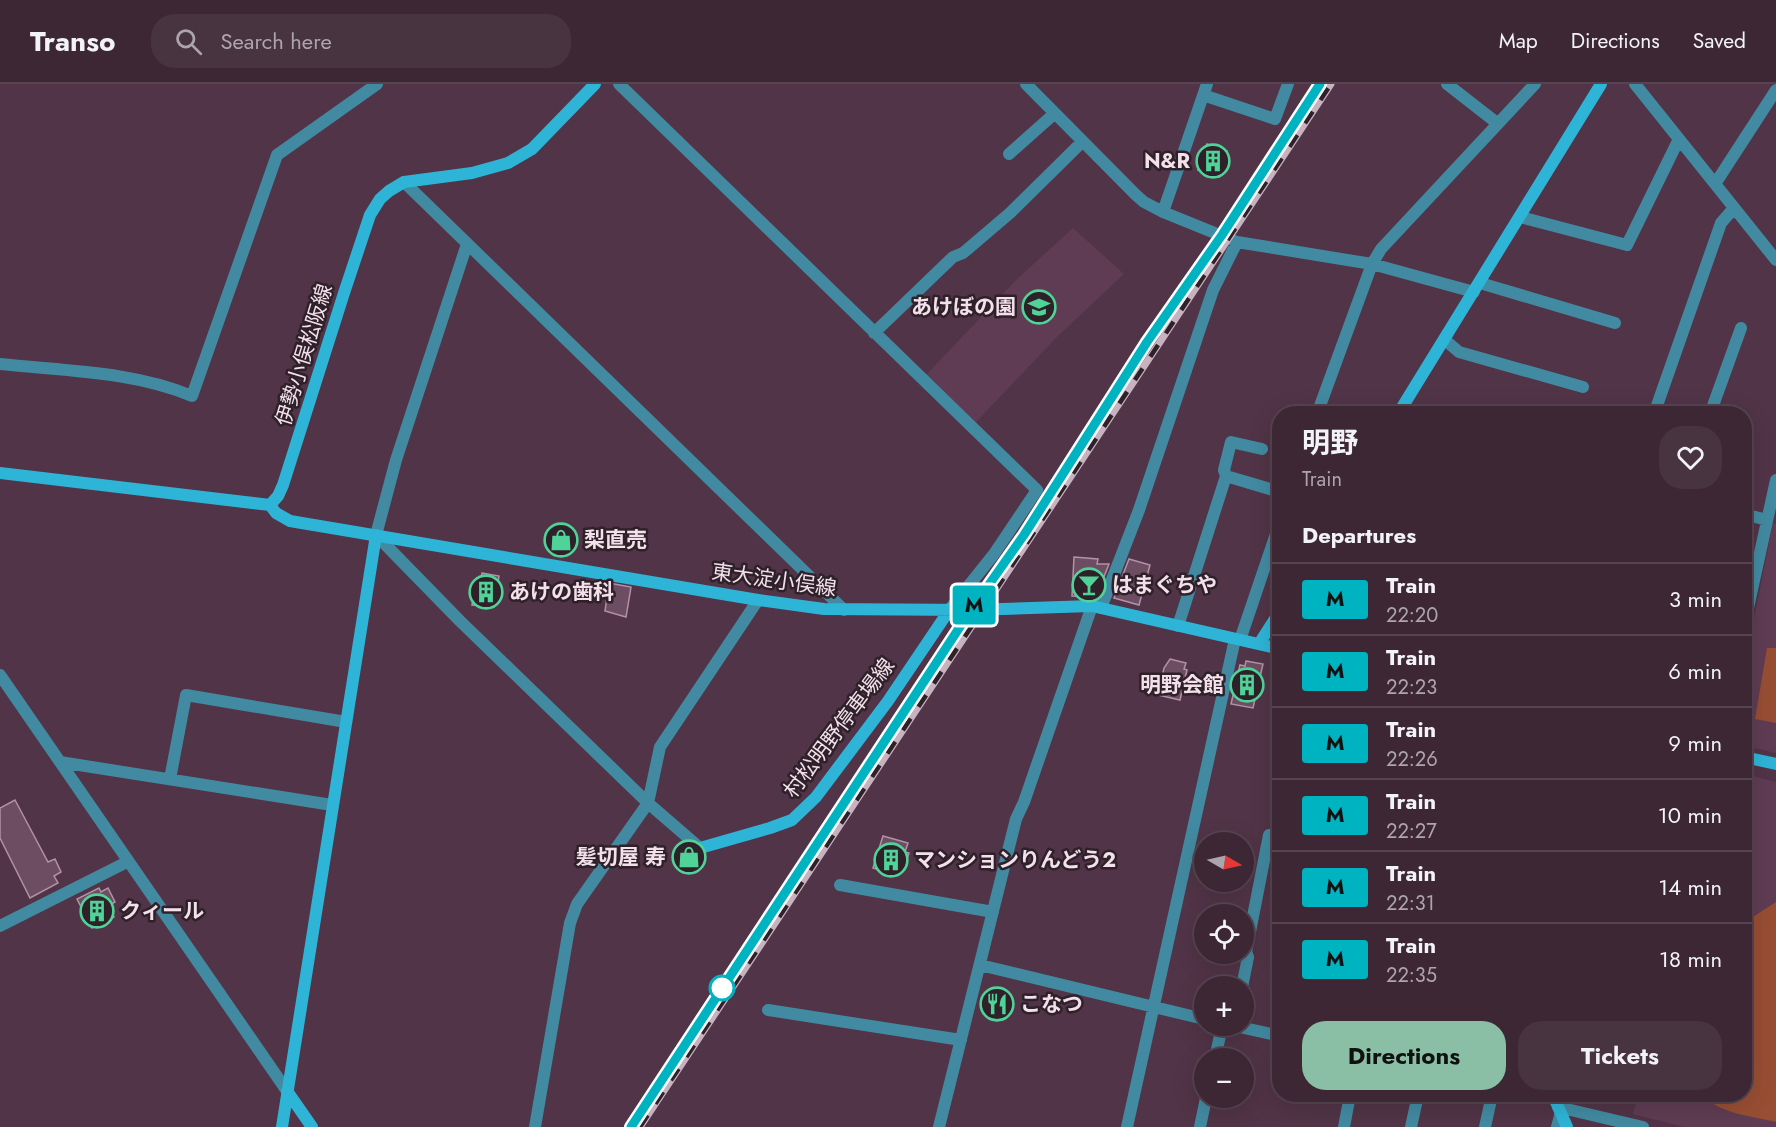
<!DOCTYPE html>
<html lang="en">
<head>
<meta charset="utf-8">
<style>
	:root { --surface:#3d2735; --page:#483341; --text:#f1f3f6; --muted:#ada5ad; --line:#564450; --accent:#8abfa5 }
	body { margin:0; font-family:Jost,"Noto Sans JP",sans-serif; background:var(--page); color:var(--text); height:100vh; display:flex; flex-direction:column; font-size:22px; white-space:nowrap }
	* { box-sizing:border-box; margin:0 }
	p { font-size:20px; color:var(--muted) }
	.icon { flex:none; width:33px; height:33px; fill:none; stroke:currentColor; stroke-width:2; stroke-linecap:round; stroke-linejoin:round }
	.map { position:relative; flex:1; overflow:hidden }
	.panel { position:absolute; left:1272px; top:322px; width:480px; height:696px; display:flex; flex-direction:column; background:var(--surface); border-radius:24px; box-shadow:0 6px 24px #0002,0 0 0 2px var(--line) }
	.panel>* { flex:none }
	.badge { padding:0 12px; border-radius:4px; font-size:21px; line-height:39px }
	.needle { width:39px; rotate:99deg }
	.controls { position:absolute; left:1194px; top:748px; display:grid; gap:12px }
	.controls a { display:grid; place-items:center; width:60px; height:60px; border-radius:50%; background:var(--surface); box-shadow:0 6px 24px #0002,0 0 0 2px var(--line); font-size:30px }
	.map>.badge { position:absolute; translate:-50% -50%; box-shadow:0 0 0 3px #fff }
	h2 { padding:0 30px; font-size:22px; line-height:54px }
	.round { display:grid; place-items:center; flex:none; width:63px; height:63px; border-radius:24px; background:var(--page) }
	.summary { display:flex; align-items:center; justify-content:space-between; height:102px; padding:0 30px }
	h1 { font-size:28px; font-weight:700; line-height:45px }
	.cta { display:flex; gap:12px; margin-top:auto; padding:12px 30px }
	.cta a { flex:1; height:69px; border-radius:24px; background:var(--accent); color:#111; font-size:24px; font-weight:700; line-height:69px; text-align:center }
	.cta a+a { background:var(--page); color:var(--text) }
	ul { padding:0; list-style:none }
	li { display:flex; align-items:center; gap:18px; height:72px; padding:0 30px; border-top:2px solid var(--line) }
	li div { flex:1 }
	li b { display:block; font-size:22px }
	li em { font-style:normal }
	li .badge { min-width:66px; font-weight:700; text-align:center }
	header { display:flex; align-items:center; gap:36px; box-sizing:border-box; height:84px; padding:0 30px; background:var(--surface); border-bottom:2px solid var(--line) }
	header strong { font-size:28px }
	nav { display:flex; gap:33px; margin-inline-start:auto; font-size:21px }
	.search { width:420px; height:54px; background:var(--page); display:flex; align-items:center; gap:15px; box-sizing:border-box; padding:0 21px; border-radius:24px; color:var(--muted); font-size:22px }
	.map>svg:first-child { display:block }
	.built { fill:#5f3c53 }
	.green { fill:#974e33 }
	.building { fill:#6c4d61; stroke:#b391a6; stroke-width:1.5 }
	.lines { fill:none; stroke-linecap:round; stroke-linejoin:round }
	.street { stroke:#428aa1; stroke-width:12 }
	.secondary { stroke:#2eb4d7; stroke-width:12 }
	.rail-casing { stroke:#c8b2c0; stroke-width:7 }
	.rail { stroke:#2e2129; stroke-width:4.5; stroke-dasharray:14; stroke-linecap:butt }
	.line-casing { stroke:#fff; stroke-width:14 }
	.line { stroke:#00b3c1; stroke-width:9 }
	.stop-dot { fill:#fff; stroke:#00b3c1; stroke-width:3 }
	.labels { text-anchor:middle; stroke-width:5; stroke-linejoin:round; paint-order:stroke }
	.poi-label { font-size:21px; font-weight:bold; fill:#f3e0eb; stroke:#2e2129; text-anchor:start }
	.street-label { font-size:21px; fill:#f3e0eb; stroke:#2e2129 }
</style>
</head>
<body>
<header>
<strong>Transo</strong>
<div class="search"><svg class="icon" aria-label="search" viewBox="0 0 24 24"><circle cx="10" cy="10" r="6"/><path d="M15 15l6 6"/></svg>Search here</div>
<nav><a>Map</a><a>Directions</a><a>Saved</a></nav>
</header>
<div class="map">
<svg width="1776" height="1043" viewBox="0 0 1776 1043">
	<rect width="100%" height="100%" fill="#513447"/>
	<path class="built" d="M 1073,144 L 1124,190 L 1058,252 L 976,338 L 926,291 L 1017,195 Z
		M 1773,439 L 1776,440 L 1776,669 L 1745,662 L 1745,580 Z
		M 1745,690 L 1776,698 L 1776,1043 L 1684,1043 L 1633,1030 L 1638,1011 L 1744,1011 Z"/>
	<path class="green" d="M 1767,564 L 1776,564 L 1776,639 L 1755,635 Z
		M 1776,818 L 1776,1038 C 1753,1032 1719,1030 1703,1011 L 1744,1011 L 1745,838 Z"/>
	<path class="building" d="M 1207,60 L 1227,67 L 1219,93 L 1198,86 Z
		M 557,443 L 569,445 L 565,469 L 553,467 Z
		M 1074,473 L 1098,475 L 1097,480 L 1109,480 L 1096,513 L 1072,512 Z
		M 1129,475 L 1150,481 L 1139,521 L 1114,514 Z
		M 482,489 L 499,492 L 494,523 L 472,521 L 477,494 L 481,494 Z
		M 609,499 L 631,503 L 626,533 L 605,527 Z
		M 1170,575 L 1186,579 L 1184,585 L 1187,586 L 1180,616 L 1158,611 L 1164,584 Z
		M 1246,577 L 1263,580 L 1253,624 L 1231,620 L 1240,581 L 1245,582 Z
		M 15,716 L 48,778 L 55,775 L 61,788 L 54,792 L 58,799 L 30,814 L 0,754 L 0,724 Z
		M 883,752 L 908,759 L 905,768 L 909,769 L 904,785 L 900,783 L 897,791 L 873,784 Z
		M 99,804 L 101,808 L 108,804 L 115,818 L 108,822 L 114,833 L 92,844 L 77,815 Z
		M 990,907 L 1010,911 L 1005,933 L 985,929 Z"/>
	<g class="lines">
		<path class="street" d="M 619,0 L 1037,406 L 994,470 L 950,525
			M 1026,0 L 1136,111 L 1144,118 L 1163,128 L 1237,158 L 1372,180 L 1474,208
			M 1447,0 L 1497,39
			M 1635,0 L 1776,176
			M 1203,11 L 1275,35 L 1288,0
			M 1009,70 L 1054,30
			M 404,98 L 844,526
			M 1715,100 L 1776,6
			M 1163,128 L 1207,0
			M 1520,133 L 1627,161 L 1679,55
			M 467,160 L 396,376 L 376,451 L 460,537 L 648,719 L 700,764
			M 1480,199 L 1615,239
			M 874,249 L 953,173 L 963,169 L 1010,129 L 1082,58
			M 1445,256 L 1459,268 L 1583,303
			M 0,280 C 63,287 133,287 192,312 L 277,71 L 377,0
			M 1317,330 L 1372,180 L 1381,165 L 1535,0
			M 1654,330 L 1721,139 L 1734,124
			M 1710,330 L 1741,244
			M 1226,392 L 1224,386 L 1231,358 L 1262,365
			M 1744,430 L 1767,436
			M 1101,524 L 1139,426 L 1213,206 L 1237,158
			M 1178,542 L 1226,392 L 1280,408
			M 1744,542 L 1776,396
			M 1240,556 L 1280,438
			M 0,591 L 287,1007
			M 60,678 L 332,721
			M 170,695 L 186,611 L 346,638
			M 840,801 L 993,828
			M 0,842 L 127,778
			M 980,881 L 1204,935
			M 1242,903 L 1248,873 L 1246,868 L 1269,751 L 1280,754
			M 768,926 L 961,956
			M 1235,942 L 1280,952
			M 1215,975 L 1222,942
			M 1558,1023 L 1643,1043
			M 535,1043 L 570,839 L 577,820 L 648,719 L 660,663 L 758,516
			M 939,1043 L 1016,735 L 1024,718 L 1092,522
			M 1127,1043 L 1235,555
			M 1200,1043 L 1206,1014
			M 1344,1043 L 1350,1011
			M 1411,1043 L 1418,1011
			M 1485,1043 L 1492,1011
			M 1557,1043 L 1561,1028"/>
		<path class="secondary" d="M 1398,330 L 1601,0
			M 0,389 L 270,421
			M 270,421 L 276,429 L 290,437 L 758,516 L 824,525 L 971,526 L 1092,522 L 1280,565
			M 270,421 L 278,412 L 283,401 L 344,209 L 370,131 L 380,115 L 389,107 L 404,98 L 472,89 L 508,79 L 532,65 L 595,0
			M 1259,560 L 1280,527
			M 1744,673 L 1776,680
			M 700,764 L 770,744 L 792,736 L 816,713 L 888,617 L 950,525
			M 287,1007 L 312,1043
			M 1553,1011 L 1567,1043
			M 282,1043 L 376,451"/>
		<g class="rail-casing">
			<path id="rail" d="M 1245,115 L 1320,0
				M 1082,360 L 1147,258 L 1207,173
				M 814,765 L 960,542
				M 640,1043 L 1331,0"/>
		</g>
		<use href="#rail" class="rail"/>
	</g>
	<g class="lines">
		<g class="line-casing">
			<path id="line" d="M 631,1043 L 971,526 L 1024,451 L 1147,258 L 1222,151 L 1320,0"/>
		</g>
		<use href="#line" class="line"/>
	</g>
	<defs>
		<g id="building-ring" transform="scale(1.725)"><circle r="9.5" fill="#2e2129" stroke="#50d398" stroke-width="1.5"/><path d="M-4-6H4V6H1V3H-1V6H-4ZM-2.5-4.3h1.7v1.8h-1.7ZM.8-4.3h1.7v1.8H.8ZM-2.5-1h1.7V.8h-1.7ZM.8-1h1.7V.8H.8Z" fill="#50d398"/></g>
		<g id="school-ring" transform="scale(1.725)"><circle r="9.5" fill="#2e2129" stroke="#50d398" stroke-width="1.5"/><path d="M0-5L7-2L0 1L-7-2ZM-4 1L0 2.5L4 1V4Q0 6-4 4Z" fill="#50d398"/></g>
		<g id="shop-ring" transform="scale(1.725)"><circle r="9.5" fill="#2e2129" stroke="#50d398" stroke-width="1.5"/><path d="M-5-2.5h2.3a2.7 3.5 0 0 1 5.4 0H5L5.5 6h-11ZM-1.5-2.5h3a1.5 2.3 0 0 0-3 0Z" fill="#50d398"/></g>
		<g id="bar-ring" transform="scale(1.725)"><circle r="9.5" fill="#2e2129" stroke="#50d398" stroke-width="1.5"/><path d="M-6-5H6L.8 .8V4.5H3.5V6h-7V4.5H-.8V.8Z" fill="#50d398"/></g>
		<g id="restaurant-ring" transform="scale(1.725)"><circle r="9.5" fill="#2e2129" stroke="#50d398" stroke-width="1.5"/><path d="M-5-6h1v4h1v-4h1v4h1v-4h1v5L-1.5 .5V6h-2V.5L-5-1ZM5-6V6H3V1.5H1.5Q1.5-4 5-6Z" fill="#50d398"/></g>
	</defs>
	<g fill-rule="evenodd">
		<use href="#building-ring" x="1213" y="77"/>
		<use href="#school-ring" x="1039" y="223"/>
		<use href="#shop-ring" x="561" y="456"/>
		<use href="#bar-ring" x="1089" y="501"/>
		<use href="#building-ring" x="486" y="508"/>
		<use href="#building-ring" x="1247" y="601"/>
		<use href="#shop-ring" x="689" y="773"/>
		<use href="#building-ring" x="891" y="776"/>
		<use href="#building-ring" x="97" y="827"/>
		<use href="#restaurant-ring" x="997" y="920"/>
	</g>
	<circle class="stop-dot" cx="722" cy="904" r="12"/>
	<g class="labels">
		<g class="poi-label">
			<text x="1190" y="84" text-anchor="end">N&amp;R</text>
			<text x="1016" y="230" text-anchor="end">あけぼの園</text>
			<text x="584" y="463">梨直売</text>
			<text x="1112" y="508">はまぐちや</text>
			<text x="509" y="515">あけの歯科</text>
			<text x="1224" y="608" text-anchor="end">明野会館</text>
			<text x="666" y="780" text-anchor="end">髪切屋 寿</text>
			<text x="914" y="783">マンションりんどう2</text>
			<text x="120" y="834">クィール</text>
			<text x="1020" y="927">こなつ</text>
		</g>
		<g class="street-label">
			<text transform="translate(304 271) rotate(-73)" y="7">伊勢小俣松阪線</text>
			<text transform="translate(774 496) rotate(8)" y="7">東大淀小俣線</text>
			<text transform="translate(839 644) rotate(-53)" y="7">村松明野停車場線</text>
		</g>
	</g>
</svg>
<div class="controls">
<a><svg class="needle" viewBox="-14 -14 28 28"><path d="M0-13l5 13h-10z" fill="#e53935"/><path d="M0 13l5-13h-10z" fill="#ada5ad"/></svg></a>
<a><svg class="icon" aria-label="locate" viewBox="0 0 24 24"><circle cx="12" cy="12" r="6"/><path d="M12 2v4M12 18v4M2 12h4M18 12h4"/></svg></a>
<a>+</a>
<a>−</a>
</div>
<b class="badge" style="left:974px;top:521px;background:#00b3c1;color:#111">M</b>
<section class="panel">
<div class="summary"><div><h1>明野</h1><p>Train</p></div><a class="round"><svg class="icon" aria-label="heart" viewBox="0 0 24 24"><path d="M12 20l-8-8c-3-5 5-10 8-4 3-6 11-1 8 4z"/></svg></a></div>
<h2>Departures</h2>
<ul>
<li><span class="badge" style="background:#00b3c1;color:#111">M</span><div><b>Train</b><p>22:20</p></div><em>3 min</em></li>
<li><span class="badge" style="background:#00b3c1;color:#111">M</span><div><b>Train</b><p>22:23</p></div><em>6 min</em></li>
<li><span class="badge" style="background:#00b3c1;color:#111">M</span><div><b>Train</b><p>22:26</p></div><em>9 min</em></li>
<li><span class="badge" style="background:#00b3c1;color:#111">M</span><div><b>Train</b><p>22:27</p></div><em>10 min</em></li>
<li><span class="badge" style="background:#00b3c1;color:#111">M</span><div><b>Train</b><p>22:31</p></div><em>14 min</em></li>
<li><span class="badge" style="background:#00b3c1;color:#111">M</span><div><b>Train</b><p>22:35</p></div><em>18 min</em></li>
</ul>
<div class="cta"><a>Directions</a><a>Tickets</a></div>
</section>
</div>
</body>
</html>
